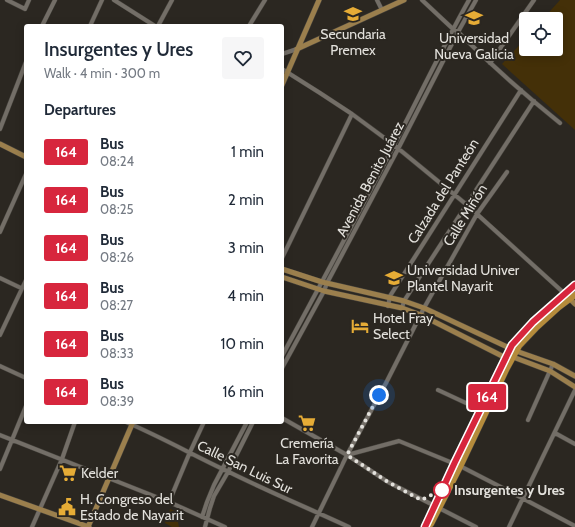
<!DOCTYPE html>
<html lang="en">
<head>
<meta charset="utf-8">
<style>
	:root { --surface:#fff; --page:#f6f6f7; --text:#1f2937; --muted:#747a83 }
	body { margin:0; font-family:Cabin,sans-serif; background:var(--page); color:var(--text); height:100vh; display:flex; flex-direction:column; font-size:15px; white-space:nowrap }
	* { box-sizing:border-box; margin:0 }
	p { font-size:13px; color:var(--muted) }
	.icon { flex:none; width:22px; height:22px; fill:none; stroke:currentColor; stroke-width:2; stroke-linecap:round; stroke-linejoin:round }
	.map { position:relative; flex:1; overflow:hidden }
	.drawer { position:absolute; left:24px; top:24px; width:260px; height:400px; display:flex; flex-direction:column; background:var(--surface); border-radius:4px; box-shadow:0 2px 10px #0003 }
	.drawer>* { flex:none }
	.badge { padding:0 8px; border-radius:3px; font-size:14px; line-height:26px }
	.buttons { position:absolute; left:519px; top:12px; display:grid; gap:8px }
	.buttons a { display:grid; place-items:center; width:44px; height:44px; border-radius:4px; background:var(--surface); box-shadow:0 2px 10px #0003; font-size:20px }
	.you { position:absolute; width:20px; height:20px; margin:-10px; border:3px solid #fff; border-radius:50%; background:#1a73e8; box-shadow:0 0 0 6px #1a73e833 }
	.map>.badge { position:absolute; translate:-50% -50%; box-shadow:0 0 0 2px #fff }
	h2 { padding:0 20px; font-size:15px; line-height:36px }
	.round { display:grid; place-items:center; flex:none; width:42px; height:42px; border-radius:4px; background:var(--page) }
	.overview { display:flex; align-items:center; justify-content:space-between; height:68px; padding:0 20px }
	h1 { font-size:19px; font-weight:600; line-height:30px }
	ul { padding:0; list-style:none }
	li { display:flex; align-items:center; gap:12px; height:48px; padding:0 20px }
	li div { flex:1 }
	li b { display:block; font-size:15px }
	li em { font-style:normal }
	li .badge { min-width:44px; font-weight:700; text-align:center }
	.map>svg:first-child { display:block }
	.green { fill:#443008 }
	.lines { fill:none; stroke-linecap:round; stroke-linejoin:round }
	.minor-casing { stroke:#45423c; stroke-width:5 }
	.major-casing { stroke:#45423c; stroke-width:6 }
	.highway-casing { stroke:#45423c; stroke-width:7 }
	.minor { stroke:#736e67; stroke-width:4 }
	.major { stroke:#9b7f4d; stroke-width:5 }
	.highway { stroke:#b58b3b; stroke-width:6 }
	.line-casing { stroke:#fff; stroke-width:9 }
	.line { stroke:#d7263d; stroke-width:6 }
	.walk { stroke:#e3e1dc; stroke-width:4; stroke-dasharray:0 7.2 }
	.stop-dot { fill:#fff; stroke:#d7263d; stroke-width:2 }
	.labels { text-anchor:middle; stroke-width:4; stroke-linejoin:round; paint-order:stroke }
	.poi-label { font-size:14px; fill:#e3e1dc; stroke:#2b2721; text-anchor:start }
	.street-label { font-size:14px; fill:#e3e1dc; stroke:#2b2721 }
	.stop-label { font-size:14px; font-weight:bold; fill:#e3e1dc; stroke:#2b2721; text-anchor:start }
</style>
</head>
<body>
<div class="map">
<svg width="575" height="527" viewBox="0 0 575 527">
	<rect width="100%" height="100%" fill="#2b2721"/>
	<path class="green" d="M 560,0 L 575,0 L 575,130 L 502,64 L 526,38 L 526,49 L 556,49 L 556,19 L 543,19 Z
		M 170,509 L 177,512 L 177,517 L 179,527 L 172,527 L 165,523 Z"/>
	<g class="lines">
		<g class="minor-casing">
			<path id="minor" d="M 7,0 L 25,9 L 29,0
				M 114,0 L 155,26
				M 377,0 L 382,10
				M 422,0 L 453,29 L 458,32 C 490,64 524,94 560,123
				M 42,26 L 55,0
				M 90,26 L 102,0
				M 158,26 L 172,0
				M 249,26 L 265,0
				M 282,54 L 297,49
				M 490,63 L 534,0
				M 282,69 L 320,93 L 352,114 L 394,145 L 467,205 L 565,294
				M 0,129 L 26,62
				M 0,232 L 26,174
				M 282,258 L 352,114
				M 0,278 L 21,288
				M 388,306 L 390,296 L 521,90
				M 402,308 L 404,301 L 534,101
				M 0,335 L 26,280
				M 282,356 C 320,286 357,216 394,145 C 419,97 442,48 469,0
				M 0,366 L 26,378
				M 282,368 L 324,291 L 327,283 L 398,149 L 458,32 L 476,0
				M 438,390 L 481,410
				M 282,418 L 347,455 L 388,482 L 476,527
				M 528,420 L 553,364
				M 126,422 C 161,437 193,455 227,471 C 267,491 308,508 349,527
				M 555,433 L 575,444
				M 0,435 L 169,502 L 225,527
				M 347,455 L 399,441 L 460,466 L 522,498 L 575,526
				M 0,469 L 26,406
				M 169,502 L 190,452 L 204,422
				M 202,517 L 207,502 L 214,485 L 247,422
				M 32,527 L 62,459 L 75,422
				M 205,527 L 210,508 L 214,496 L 228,472 L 253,422
				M 312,527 L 347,455 L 386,383 L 424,308 L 477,214 L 507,172
				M 509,527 L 575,390"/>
		</g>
		<g class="major-casing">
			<path id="major" d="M 297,49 L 404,0
				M 282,85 L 319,0
				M 0,144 L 26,157
				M 282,269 L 322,282 L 404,301 L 424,308 L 516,351 L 553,364 L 575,376
				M 282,277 L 324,291 L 402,308 L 421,315 L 506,358 L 513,357 L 550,371 L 575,387
				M 567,296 L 575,304
				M 0,495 L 89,527
				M 88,527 L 133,422"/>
		</g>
		<g class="highway-casing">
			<path id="highway" d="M 431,524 L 459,469 L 507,368 L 519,346 L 537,327 L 559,307 L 575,295
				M 425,527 L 512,345 L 533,322 L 575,285"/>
		</g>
		<use href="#minor" class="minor"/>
		<use href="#major" class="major"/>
		<use href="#highway" class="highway"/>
	</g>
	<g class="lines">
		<g class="line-casing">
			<path id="line" d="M 425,527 L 455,462 L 512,345 L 533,322 L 575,285"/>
		</g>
		<use href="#line" class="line"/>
		<path class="walk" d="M 379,395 L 347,455 L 388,482 L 421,500 L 442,490"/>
	</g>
	<defs>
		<g id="school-bare" transform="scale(1.38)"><path d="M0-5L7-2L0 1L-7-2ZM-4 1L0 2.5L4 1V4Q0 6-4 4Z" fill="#e6ac36" stroke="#2b2721" stroke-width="2.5" paint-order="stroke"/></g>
		<g id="university-bare" transform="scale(1.38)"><path d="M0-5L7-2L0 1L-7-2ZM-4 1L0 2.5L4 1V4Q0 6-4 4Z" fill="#e6ac36" stroke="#2b2721" stroke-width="2.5" paint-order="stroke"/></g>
		<g id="hotel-bare" transform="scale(1.38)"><path d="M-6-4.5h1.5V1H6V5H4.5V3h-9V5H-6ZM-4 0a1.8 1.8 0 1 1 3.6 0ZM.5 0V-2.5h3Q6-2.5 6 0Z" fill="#e6ac36" stroke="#2b2721" stroke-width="2.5" paint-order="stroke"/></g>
		<g id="supermarket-bare" transform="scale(1.38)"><path d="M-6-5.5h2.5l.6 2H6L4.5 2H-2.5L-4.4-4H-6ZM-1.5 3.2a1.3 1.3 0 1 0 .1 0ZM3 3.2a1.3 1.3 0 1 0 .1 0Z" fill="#e6ac36" stroke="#2b2721" stroke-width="2.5" paint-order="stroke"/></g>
		<g id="civic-bare" transform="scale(1.38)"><path d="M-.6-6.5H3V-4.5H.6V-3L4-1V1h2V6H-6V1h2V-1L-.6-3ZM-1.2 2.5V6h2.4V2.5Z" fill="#e6ac36" stroke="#2b2721" stroke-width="2.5" paint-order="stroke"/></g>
	</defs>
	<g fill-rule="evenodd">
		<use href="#school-bare" x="353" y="14"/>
		<use href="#university-bare" x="474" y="18"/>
		<use href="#university-bare" x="394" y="278"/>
		<use href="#hotel-bare" x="360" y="326"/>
		<use href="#supermarket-bare" x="307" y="423"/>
		<use href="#supermarket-bare" x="68" y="473"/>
		<use href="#civic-bare" x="67" y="507"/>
	</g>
	<circle class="stop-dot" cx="442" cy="490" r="8"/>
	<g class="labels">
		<g class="poi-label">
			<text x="353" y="39" text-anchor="middle">Secundaria<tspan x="353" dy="16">Premex</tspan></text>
			<text x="474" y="43" text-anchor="middle">Universidad<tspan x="474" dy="16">Nueva Galicia</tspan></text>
			<text x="407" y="275">Universidad Univer<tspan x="407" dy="16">Plantel Nayarit</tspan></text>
			<text x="373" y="323">Hotel Fray<tspan x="373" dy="16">Select</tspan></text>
			<text x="307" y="448" text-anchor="middle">Cremería<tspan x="307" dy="16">La Favorita</tspan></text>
			<text x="81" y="478">Kelder</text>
			<text x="80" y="504">H. Congreso del<tspan x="80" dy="16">Estado de Nayarit</tspan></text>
		</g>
		<g class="street-label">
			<text transform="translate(370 179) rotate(-62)" y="5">Avenida Benito Juárez</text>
			<text transform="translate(443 191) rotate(-58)" y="5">Calzada del Panteón</text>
			<text transform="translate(465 215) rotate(-58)" y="5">Calle Miñón</text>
			<text transform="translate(245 467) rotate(26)" y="5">Calle San Luis Sur</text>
		</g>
		<g class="stop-label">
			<text x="454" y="495">Insurgentes y Ures</text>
		</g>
	</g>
</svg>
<div class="buttons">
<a><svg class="icon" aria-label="locate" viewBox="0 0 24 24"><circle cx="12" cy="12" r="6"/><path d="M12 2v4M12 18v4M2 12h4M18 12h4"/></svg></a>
</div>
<div class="you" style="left:379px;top:395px"></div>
<b class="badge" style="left:487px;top:397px;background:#d7263d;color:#fff">164</b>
<section class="drawer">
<div class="overview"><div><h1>Insurgentes y Ures</h1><p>Walk · 4 min · 300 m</p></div><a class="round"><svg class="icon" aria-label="heart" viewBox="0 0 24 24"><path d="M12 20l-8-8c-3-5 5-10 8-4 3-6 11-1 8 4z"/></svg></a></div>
<h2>Departures</h2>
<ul>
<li><span class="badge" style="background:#d7263d;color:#fff">164</span><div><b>Bus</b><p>08:24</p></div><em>1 min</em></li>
<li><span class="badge" style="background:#d7263d;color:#fff">164</span><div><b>Bus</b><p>08:25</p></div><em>2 min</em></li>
<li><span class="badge" style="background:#d7263d;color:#fff">164</span><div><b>Bus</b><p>08:26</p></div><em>3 min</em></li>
<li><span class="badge" style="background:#d7263d;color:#fff">164</span><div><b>Bus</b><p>08:27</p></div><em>4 min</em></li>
<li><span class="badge" style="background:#d7263d;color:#fff">164</span><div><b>Bus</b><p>08:33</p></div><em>10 min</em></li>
<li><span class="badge" style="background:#d7263d;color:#fff">164</span><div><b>Bus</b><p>08:39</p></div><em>16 min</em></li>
</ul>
</section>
</div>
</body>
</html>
